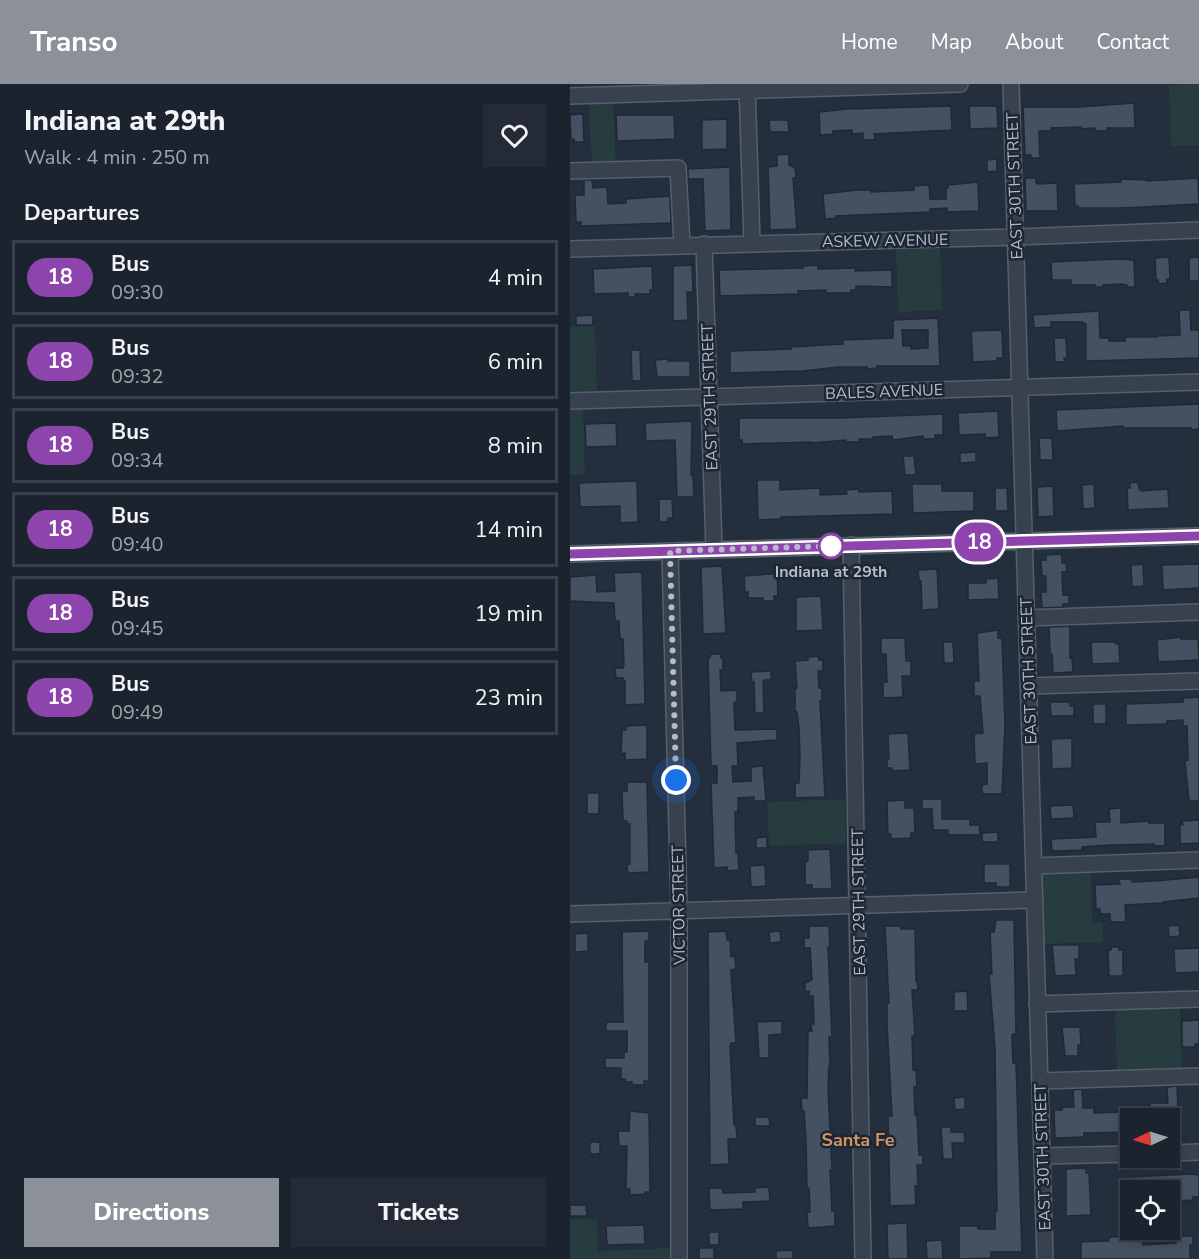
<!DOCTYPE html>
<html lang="en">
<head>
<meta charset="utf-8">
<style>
	:root { --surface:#1b232e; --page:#242b36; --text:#f1f3f6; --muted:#a0a4aa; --line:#39404a; --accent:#8c9099 }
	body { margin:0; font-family:"Nunito Sans",sans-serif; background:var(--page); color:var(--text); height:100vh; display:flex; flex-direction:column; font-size:22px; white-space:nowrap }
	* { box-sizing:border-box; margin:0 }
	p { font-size:20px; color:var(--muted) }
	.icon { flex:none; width:33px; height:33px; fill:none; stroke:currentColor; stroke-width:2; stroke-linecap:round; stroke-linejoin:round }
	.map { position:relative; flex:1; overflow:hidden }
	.side { display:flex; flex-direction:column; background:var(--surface); width:570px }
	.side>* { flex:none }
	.badge { padding:0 12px; border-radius:20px; font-size:21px; line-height:39px }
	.needle { width:39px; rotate:266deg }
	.controls { position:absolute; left:550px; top:1024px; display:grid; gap:12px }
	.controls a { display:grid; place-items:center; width:60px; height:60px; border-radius:0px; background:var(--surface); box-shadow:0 3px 9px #0003,0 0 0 2px var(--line); font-size:30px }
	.you { position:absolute; width:30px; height:30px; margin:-15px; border:4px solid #fff; border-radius:50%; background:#1a73e8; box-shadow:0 0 0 9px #1a73e833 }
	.map>.badge { position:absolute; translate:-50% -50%; box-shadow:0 0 0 3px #fff }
	h2 { padding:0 24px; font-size:22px; line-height:54px }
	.round { display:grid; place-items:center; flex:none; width:63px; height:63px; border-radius:0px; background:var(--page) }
	.head { display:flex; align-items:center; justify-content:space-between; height:102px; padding:0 24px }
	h1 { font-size:28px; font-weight:800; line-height:45px }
	.button { display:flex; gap:12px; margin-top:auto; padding:12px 24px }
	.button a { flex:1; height:69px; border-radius:0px; background:var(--accent); color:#fff; font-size:24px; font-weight:800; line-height:69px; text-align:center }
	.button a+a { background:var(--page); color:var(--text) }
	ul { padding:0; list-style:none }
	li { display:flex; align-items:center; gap:18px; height:75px; margin:0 12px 9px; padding:0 12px; border:3px solid var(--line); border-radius:0px }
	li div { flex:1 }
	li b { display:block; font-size:22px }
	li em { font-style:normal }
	li .badge { min-width:66px; font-weight:700; text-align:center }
	header { display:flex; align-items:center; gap:36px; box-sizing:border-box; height:84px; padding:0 30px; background:var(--accent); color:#fff }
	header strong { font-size:28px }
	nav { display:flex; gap:33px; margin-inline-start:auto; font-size:21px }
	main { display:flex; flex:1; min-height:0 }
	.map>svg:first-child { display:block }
	.green { fill:#263c3f }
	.building { fill:#455162; stroke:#1f2835; stroke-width:1.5; fill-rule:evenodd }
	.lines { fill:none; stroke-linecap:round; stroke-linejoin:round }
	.minor-casing { stroke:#565f6c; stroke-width:18 }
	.minor { stroke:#38414e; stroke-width:15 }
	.line-casing { stroke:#fff; stroke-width:14 }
	.line { stroke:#8e44ad; stroke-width:9 }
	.walk { stroke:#b4bcc9; stroke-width:6; stroke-dasharray:0 10.8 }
	.stop-dot { fill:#fff; stroke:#8e44ad; stroke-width:3 }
	.labels { text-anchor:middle; stroke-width:5; stroke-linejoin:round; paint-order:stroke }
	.street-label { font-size:16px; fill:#b4bcc9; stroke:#1d2633 }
	.stop-label { font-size:16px; font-weight:bold; fill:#b4bcc9; stroke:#1d2633 }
	.neighbourhood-label { font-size:18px; font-weight:bold; fill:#d59563; stroke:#1d2633 }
</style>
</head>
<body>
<header>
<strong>Transo</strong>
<nav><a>Home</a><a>Map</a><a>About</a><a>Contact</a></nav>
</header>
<main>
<section class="side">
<div class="head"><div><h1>Indiana at 29th</h1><p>Walk · 4 min · 250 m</p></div><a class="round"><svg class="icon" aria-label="heart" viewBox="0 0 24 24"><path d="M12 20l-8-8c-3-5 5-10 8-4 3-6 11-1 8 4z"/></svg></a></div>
<h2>Departures</h2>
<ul>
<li><span class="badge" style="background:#8e44ad;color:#fff">18</span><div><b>Bus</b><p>09:30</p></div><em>4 min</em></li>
<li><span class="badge" style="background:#8e44ad;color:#fff">18</span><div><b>Bus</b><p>09:32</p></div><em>6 min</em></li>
<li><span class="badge" style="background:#8e44ad;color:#fff">18</span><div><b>Bus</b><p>09:34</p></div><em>8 min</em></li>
<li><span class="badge" style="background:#8e44ad;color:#fff">18</span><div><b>Bus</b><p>09:40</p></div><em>14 min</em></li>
<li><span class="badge" style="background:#8e44ad;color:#fff">18</span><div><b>Bus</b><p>09:45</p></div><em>19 min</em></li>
<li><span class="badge" style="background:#8e44ad;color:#fff">18</span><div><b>Bus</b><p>09:49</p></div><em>23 min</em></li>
</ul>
<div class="button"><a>Directions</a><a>Tickets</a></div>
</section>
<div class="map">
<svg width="629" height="1175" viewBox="0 0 629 1175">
	<rect width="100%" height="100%" fill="#242f3e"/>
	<path class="green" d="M 629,0 L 629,61 L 601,62 L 599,1 Z
		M 43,16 L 46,83 L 22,84 L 19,17 Z
		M 370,163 L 372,226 L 328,228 L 326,165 Z
		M 25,242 L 27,310 L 0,311 L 0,243 Z
		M 13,323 L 15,391 L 0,391 L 0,324 Z
		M 275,715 L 276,759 L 199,762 L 197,718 Z
		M 521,786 L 522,838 L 533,839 L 533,858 L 471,860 L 471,788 Z
		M 610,922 L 612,989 L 547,991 L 545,924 Z
		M 0,1135 L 27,1135 L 28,1167 L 101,1164 L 101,1175 L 0,1175 Z"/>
	<path class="building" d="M 564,19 L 565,44 L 537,44 L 537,47 L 525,47 L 525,44 L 511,45 L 511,43 L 481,44 L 481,47 L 469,47 L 470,74 L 461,74 L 461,71 L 455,71 L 453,23 L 510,23 Z
		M 381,22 L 382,46 L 304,50 L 305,56 L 293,56 L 293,49 L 282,50 L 282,46 L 263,47 L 263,50 L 250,51 L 249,28 L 277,25 Z
		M 399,22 L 427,22 L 428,44 L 400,45 Z
		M 13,30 L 14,58 L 4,58 L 4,55 L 1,55 L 0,31 Z
		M 46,31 L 104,31 L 105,55 L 47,57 Z
		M 157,35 L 157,65 L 132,66 L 132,36 Z
		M 199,36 L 218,36 L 219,48 L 200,48 Z
		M 219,70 L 219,81 L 225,84 L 226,94 L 223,94 L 227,145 L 200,146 L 198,83 L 207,82 L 207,71 Z
		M 427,75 L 427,87 L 417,88 L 417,76 Z
		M 160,83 L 161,146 L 135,147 L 133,95 L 118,95 L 118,85 Z
		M 455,94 L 466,94 L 466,99 L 469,100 L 487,99 L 488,127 L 456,127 Z
		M 628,94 L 629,120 L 552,124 L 508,124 L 508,122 L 505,122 L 504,100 L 551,98 L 551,95 L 577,96 L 577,97 Z
		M 14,96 L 22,96 L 23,104 L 37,103 L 38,120 L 56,119 L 56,115 L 100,112 L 101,139 L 11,142 L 11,138 L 6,138 L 5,111 L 14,111 Z
		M 408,98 L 409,127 L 377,128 L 377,124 L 360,125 L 360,128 L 266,132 L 267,134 L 255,135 L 253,110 L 287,106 L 301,106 L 301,108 L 344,106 L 344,102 L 359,101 L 360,115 L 376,115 L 376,104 L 378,104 L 378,101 Z
		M 599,173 L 600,195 L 597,195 L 597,199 L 589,200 L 588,196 L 586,196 L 585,174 Z
		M 629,173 L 629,197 L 619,197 L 619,174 Z
		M 549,175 L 564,176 L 565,203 L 557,203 L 557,201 L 552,200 L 533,201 L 533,203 L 525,203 L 525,201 L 501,201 L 501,196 L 482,196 L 481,178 Z
		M 122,181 L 123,208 L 117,208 L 118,236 L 103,237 L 103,182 Z
		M 248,181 L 248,185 L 285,184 L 285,187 L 322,186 L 322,203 L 286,202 L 286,206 L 281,206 L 281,209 L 256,209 L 256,206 L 228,207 L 228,210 L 150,212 L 149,186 L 233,184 L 233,182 Z
		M 82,182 L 83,206 L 80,206 L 80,210 L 65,210 L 66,213 L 58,213 L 58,209 L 24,210 L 23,185 Z
		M 609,226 L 620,226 L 621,246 L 629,246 L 629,274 L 516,277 L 516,240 L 513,240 L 513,238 L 481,238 L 481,243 L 464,244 L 463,231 L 529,227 L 530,254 L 539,254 L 539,257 L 555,257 L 555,253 L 587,253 L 587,252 L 610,251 Z
		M 23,231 L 23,241 L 6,241 L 6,232 Z
		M 368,234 L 370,282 L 307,282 L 307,284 L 298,285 L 297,283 L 269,283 L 233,287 L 160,289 L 160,267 L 221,265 L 221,263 L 273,260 L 273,256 L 323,254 L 323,236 ZM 332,246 L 358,246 L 358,264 L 341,265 L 341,262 L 333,262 Z
		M 432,246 L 433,274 L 427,274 L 427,277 L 403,278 L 401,247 Z
		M 484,254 L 496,254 L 497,274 L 494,274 L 495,278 L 485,278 Z
		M 61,266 L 70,266 L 71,297 L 62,297 Z
		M 98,275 L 98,277 L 120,277 L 120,293 L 87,293 L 85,276 Z
		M 629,320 L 629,345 L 621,346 L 621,344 L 553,344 L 553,342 L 487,347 L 486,326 Z
		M 428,327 L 429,353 L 416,354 L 415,350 L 389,351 L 388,329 Z
		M 373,330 L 373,351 L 365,351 L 365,355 L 353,355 L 353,352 L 323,356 L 322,352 L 303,353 L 303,355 L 289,355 L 289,358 L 276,358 L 276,356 L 241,359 L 241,358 L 172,360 L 172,356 L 169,356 L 169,334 L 271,334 Z
		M 122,337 L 121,391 L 123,391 L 124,413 L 107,413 L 105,356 L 76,357 L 75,339 Z
		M 46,339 L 47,362 L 16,363 L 15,340 Z
		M 469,354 L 482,354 L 483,376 L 470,376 Z
		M 406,368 L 406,378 L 390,379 L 390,369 Z
		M 333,372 L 344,372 L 346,391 L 335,391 Z
		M 187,396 L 210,396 L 210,406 L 250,404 L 250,411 L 277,410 L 276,406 L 289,405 L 289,408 L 322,407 L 323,430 L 211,433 L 211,435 L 188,436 Z
		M 67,397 L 68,438 L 50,439 L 50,422 L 10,423 L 9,399 Z
		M 568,398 L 569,405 L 571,405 L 571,407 L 598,405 L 599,424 L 558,426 L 557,404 L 560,404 L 560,399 Z
		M 342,400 L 372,400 L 372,407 L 404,407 L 404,427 L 343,429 Z
		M 524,400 L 525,424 L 513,425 L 512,401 Z
		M 483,402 L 484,432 L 468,433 L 467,403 Z
		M 425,404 L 437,404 L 438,427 L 425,427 Z
		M 89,415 L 102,415 L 103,434 L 98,434 L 98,438 L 89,438 Z
		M 492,470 L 492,479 L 496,479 L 497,488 L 492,488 L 493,511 L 499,511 L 499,520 L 493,520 L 493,523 L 472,524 L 471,508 L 476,508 L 476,492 L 472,492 L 471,476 L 476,476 L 476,471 Z
		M 573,480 L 574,502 L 562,503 L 561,481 Z
		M 629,480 L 629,504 L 593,506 L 592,481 Z
		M 152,482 L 156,549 L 133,550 L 131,483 Z
		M 367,485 L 369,525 L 352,526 L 351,497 L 349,497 L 348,486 Z
		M 72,488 L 75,620 L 55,621 L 55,597 L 53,597 L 53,594 L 46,594 L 45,584 L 53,584 L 54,581 L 53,555 L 50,555 L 49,537 L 45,537 L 44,519 L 0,517 L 0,493 L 26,491 L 27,508 L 45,507 L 44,489 Z
		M 199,490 L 207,490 L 208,512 L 204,512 L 204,517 L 193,517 L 193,514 L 178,514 L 178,508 L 175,508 L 174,492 Z
		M 428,494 L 429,515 L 398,516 L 398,499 L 416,499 L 416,495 Z
		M 251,512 L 253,546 L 226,547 L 226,513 Z
		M 500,542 L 500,574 L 502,573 L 503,588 L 483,589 L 482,570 L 480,570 L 479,543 Z
		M 428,546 L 428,554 L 432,554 L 435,641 L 432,710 L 412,710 L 412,701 L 417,700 L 417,679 L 405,680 L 404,650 L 413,649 L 410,612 L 404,612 L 404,597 L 409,597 L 407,549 Z
		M 611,553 L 611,555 L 628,555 L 629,576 L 588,578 L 587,556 Z
		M 311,554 L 335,554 L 336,577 L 341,577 L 341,592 L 332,592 L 333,613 L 313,614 L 313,598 L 317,598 L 316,570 L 311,570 Z
		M 373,558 L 383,558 L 384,579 L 374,579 Z
		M 521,558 L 545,558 L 546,560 L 549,560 L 550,579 L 522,580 Z
		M 140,570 L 150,570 L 151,574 L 153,574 L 153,586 L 150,586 L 151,607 L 167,606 L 167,617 L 164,619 L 165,646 L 207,645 L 207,656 L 167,659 L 168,682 L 162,682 L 163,698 L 181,697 L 181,683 L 193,682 L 196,717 L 184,717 L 184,713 L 168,714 L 168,728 L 165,728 L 166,769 L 168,769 L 169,786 L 157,787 L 157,783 L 144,784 L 141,699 L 147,699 L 147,682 L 141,682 L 138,574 L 140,574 Z
		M 248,572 L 249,576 L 253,576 L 253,587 L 248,587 L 249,604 L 252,604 L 252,617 L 250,617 L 255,713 L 225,714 L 225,699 L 229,699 L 230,674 L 229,644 L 227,628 L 225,628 L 225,604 L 227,604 L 225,577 L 238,576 L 238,573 Z
		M 201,587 L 201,596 L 194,596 L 193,598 L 194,629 L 185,629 L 184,598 L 182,599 L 181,588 Z
		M 629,613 L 629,717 L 619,717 L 615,677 L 618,676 L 617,642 L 613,642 L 613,636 L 597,637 L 597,640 L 556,641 L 556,620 L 613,618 L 613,614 Z
		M 480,618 L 500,618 L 500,622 L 504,622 L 504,632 L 481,632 Z
		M 523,620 L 536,620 L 536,640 L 523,640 Z
		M 77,641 L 77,675 L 55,676 L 55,669 L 51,670 L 52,646 L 56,646 L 56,642 Z
		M 338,649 L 340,686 L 322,687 L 322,684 L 317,684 L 317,675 L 319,675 L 318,650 Z
		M 502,654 L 502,684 L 482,685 L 481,655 Z
		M 57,698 L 77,698 L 79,788 L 58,789 L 57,781 L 60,780 L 60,740 L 57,740 L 57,737 L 53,737 L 52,707 L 57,707 Z
		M 17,709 L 29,709 L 29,730 L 17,730 Z
		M 352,715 L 372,715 L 372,735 L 400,735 L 400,741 L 409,741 L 410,751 L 378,751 L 378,746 L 363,746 L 362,725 L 352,725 Z
		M 335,716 L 335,724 L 344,724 L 345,749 L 341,749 L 341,754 L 321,755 L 321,750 L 318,750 L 317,717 Z
		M 503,721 L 504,734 L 481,735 L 480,722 Z
		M 551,724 L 551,739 L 579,737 L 579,739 L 595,739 L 595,762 L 584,762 L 584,760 L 540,761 L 512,763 L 512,766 L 482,767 L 481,755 L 526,753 L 525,738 L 540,738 L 539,725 Z
		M 629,736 L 629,759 L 610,760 L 610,741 L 613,741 L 612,737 Z
		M 428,748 L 428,758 L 412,758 L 412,749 Z
		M 197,753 L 197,764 L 186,764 L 186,754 Z
		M 260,765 L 262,805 L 242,805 L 242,801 L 235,801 L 235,778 L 238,777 L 238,766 Z
		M 414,780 L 440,780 L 440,803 L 426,803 L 426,799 L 414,799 Z
		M 195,781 L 196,802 L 181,803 L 180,782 Z
		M 629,793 L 629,814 L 593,818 L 593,819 L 555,821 L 556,838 L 540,838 L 540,830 L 530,830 L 530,825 L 526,825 L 525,801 L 550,800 L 549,795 L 562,795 L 562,798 L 585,797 Z
		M 426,836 L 444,836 L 446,950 L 443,950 L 442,952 L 443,979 L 446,979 L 452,1168 L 421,1168 L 421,1174 L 389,1175 L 389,1142 L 408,1142 L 408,1145 L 425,1145 L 425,1127 L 427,1127 L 425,965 L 419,890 L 422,890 L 420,848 L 424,848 Z
		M 609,841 L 610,852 L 599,853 L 598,842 Z
		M 239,842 L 259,842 L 260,863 L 258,863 L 262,953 L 259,953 L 260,982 L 259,982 L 258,1004 L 262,1086 L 260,1086 L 262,1127 L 265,1127 L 265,1142 L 238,1144 L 237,1128 L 240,1128 L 239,1104 L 237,1104 L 236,1055 L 234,1027 L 232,1027 L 231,1014 L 237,1014 L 238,947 L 242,947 L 241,940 L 244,940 L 243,912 L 239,912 L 239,907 L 235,908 L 235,899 L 242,896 L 240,864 L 234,864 L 234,854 L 239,854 Z
		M 315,842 L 331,842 L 331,845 L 345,845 L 346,897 L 347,897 L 348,906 L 342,906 L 345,952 L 342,952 L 343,986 L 346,986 L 347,1002 L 344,1003 L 345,1031 L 347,1031 L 349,1071 L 353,1071 L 353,1081 L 347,1081 L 348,1102 L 345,1102 L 346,1121 L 320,1122 L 318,1032 L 322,1032 L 317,941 L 317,919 L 319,919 Z
		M 79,847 L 79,856 L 75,857 L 75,878 L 79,878 L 79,997 L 74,997 L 74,1001 L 62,1001 L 62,998 L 55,998 L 55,995 L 51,995 L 51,984 L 35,984 L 35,974 L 54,974 L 54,968 L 57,968 L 57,947 L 36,947 L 36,938 L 53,938 L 52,848 Z
		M 156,847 L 157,856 L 160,856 L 161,873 L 165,872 L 166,885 L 161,886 L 161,888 L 166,959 L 161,959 L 160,962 L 164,1041 L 166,1041 L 167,1055 L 158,1055 L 159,1080 L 140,1081 L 138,848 Z
		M 210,847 L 211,858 L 200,859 L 199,848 Z
		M 18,849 L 18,867 L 5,868 L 5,850 Z
		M 482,861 L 509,861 L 509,875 L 505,875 L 506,891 L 485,892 Z
		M 541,863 L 549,863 L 549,866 L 553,866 L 553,892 L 539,892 L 538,866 L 541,866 Z
		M 629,864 L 629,888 L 605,889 L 604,865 Z
		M 397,907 L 398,927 L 384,927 L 384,908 Z
		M 629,936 L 629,960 L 625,960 L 625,963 L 612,963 L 612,937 Z
		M 212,937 L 212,950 L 199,951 L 199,974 L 189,974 L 187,938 Z
		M 492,943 L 510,943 L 511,961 L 508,961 L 508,972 L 495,972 Z
		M 607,1002 L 609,1047 L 600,1047 L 600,1035 L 561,1035 L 561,1048 L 514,1049 L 514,1053 L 485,1054 L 484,1026 L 492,1026 L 492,1023 L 504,1023 L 503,1006 L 512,1005 L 513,1024 L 524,1024 L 524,1029 L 552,1028 L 552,1024 L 561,1023 L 561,1028 L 581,1027 L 580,1019 L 598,1019 L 597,1003 Z
		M 395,1013 L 395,1025 L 385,1026 L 384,1014 Z
		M 60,1027 L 79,1029 L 80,1108 L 75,1108 L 75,1110 L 60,1111 L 60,1105 L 56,1105 L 57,1062 L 49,1062 L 48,1047 L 59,1047 Z
		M 185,1033 L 199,1033 L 200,1042 L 185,1042 Z
		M 371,1043 L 381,1043 L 381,1048 L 394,1048 L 395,1059 L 382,1059 L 383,1075 L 373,1075 Z
		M 20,1058 L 30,1058 L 30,1070 L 20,1070 Z
		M 516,1084 L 516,1089 L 519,1089 L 521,1131 L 496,1132 L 496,1085 Z
		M 622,1090 L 629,1091 L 629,1113 L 623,1113 L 623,1116 L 608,1117 L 608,1113 L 600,1113 L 600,1107 L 560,1107 L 560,1093 Z
		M 199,1103 L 200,1117 L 173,1118 L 173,1125 L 140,1126 L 139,1104 L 152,1104 L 153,1109 L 185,1108 L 185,1104 Z
		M 0,1121 L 16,1121 L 17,1132 L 0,1132 Z
		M 337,1139 L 338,1175 L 318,1175 L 317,1140 Z
		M 74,1141 L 75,1160 L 37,1161 L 36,1142 Z
		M 139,1148 L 149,1148 L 149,1161 L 139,1161 Z
		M 567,1152 L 568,1156 L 572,1156 L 573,1161 L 606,1159 L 606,1152 L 623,1152 L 623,1161 L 620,1161 L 620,1175 L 511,1175 L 511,1158 L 539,1157 L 539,1153 Z
		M 372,1156 L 373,1175 L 357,1175 L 356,1157 Z
		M 129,1164 L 144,1164 L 144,1175 L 129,1175 Z
		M 223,1166 L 223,1175 L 206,1175 L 206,1167 Z"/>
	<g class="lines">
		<g class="minor-casing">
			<path id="minor" d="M 177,0 L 182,159
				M 441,0 L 475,1175
				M 0,12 L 390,0
				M 0,87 L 108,84 L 112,161
				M 134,160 L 144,465
				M 0,165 L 446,153 L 629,146
				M 0,317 L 629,298
				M 281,461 L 293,1175
				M 100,467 L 109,826 L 109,1175
				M 0,470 L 629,452
				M 456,534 L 629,528
				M 458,602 L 629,597
				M 464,782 L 629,776
				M 0,830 L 464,816
				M 467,920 L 629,915
				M 470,997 L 629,992
				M 600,1069 L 629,1068
				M 472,1072 L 561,1070"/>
		</g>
		<use href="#minor" class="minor"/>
	</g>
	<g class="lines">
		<g class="line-casing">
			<path id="line" d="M 0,470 L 629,452"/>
		</g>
		<use href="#line" class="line"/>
		<path class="walk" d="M 106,696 L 100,467 L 261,462"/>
	</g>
	<circle class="stop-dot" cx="261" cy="462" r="12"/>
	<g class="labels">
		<g class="street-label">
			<text transform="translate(444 102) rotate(-92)" y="6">EAST 30TH STREET</text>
			<text transform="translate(315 156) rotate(-1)" y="6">ASKEW AVENUE</text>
			<text transform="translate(314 307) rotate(-2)" y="6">BALES AVENUE</text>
			<text transform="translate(139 313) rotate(-92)" y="6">EAST 29TH STREET</text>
			<text transform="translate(458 587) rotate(-92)" y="6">EAST 30TH STREET</text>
			<text transform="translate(288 818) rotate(-91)" y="6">EAST 29TH STREET</text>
			<text transform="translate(108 821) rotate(-91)" y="6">VICTOR STREET</text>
			<text transform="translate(472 1073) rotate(-92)" y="6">EAST 30TH STREET</text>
		</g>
		<g class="stop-label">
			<text x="261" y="493">Indiana at 29th</text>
		</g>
		<g class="neighbourhood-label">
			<text x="288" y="1062">Santa Fe</text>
		</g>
	</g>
</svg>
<div class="controls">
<a><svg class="needle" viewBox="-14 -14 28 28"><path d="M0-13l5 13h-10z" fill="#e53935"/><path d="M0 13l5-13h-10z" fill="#a0a4aa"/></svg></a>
<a><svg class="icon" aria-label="locate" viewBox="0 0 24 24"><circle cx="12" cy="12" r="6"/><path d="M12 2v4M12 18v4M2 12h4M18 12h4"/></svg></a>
</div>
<div class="you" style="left:106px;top:696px"></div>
<b class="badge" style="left:409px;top:458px;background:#8e44ad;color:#fff">18</b>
</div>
</main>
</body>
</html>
